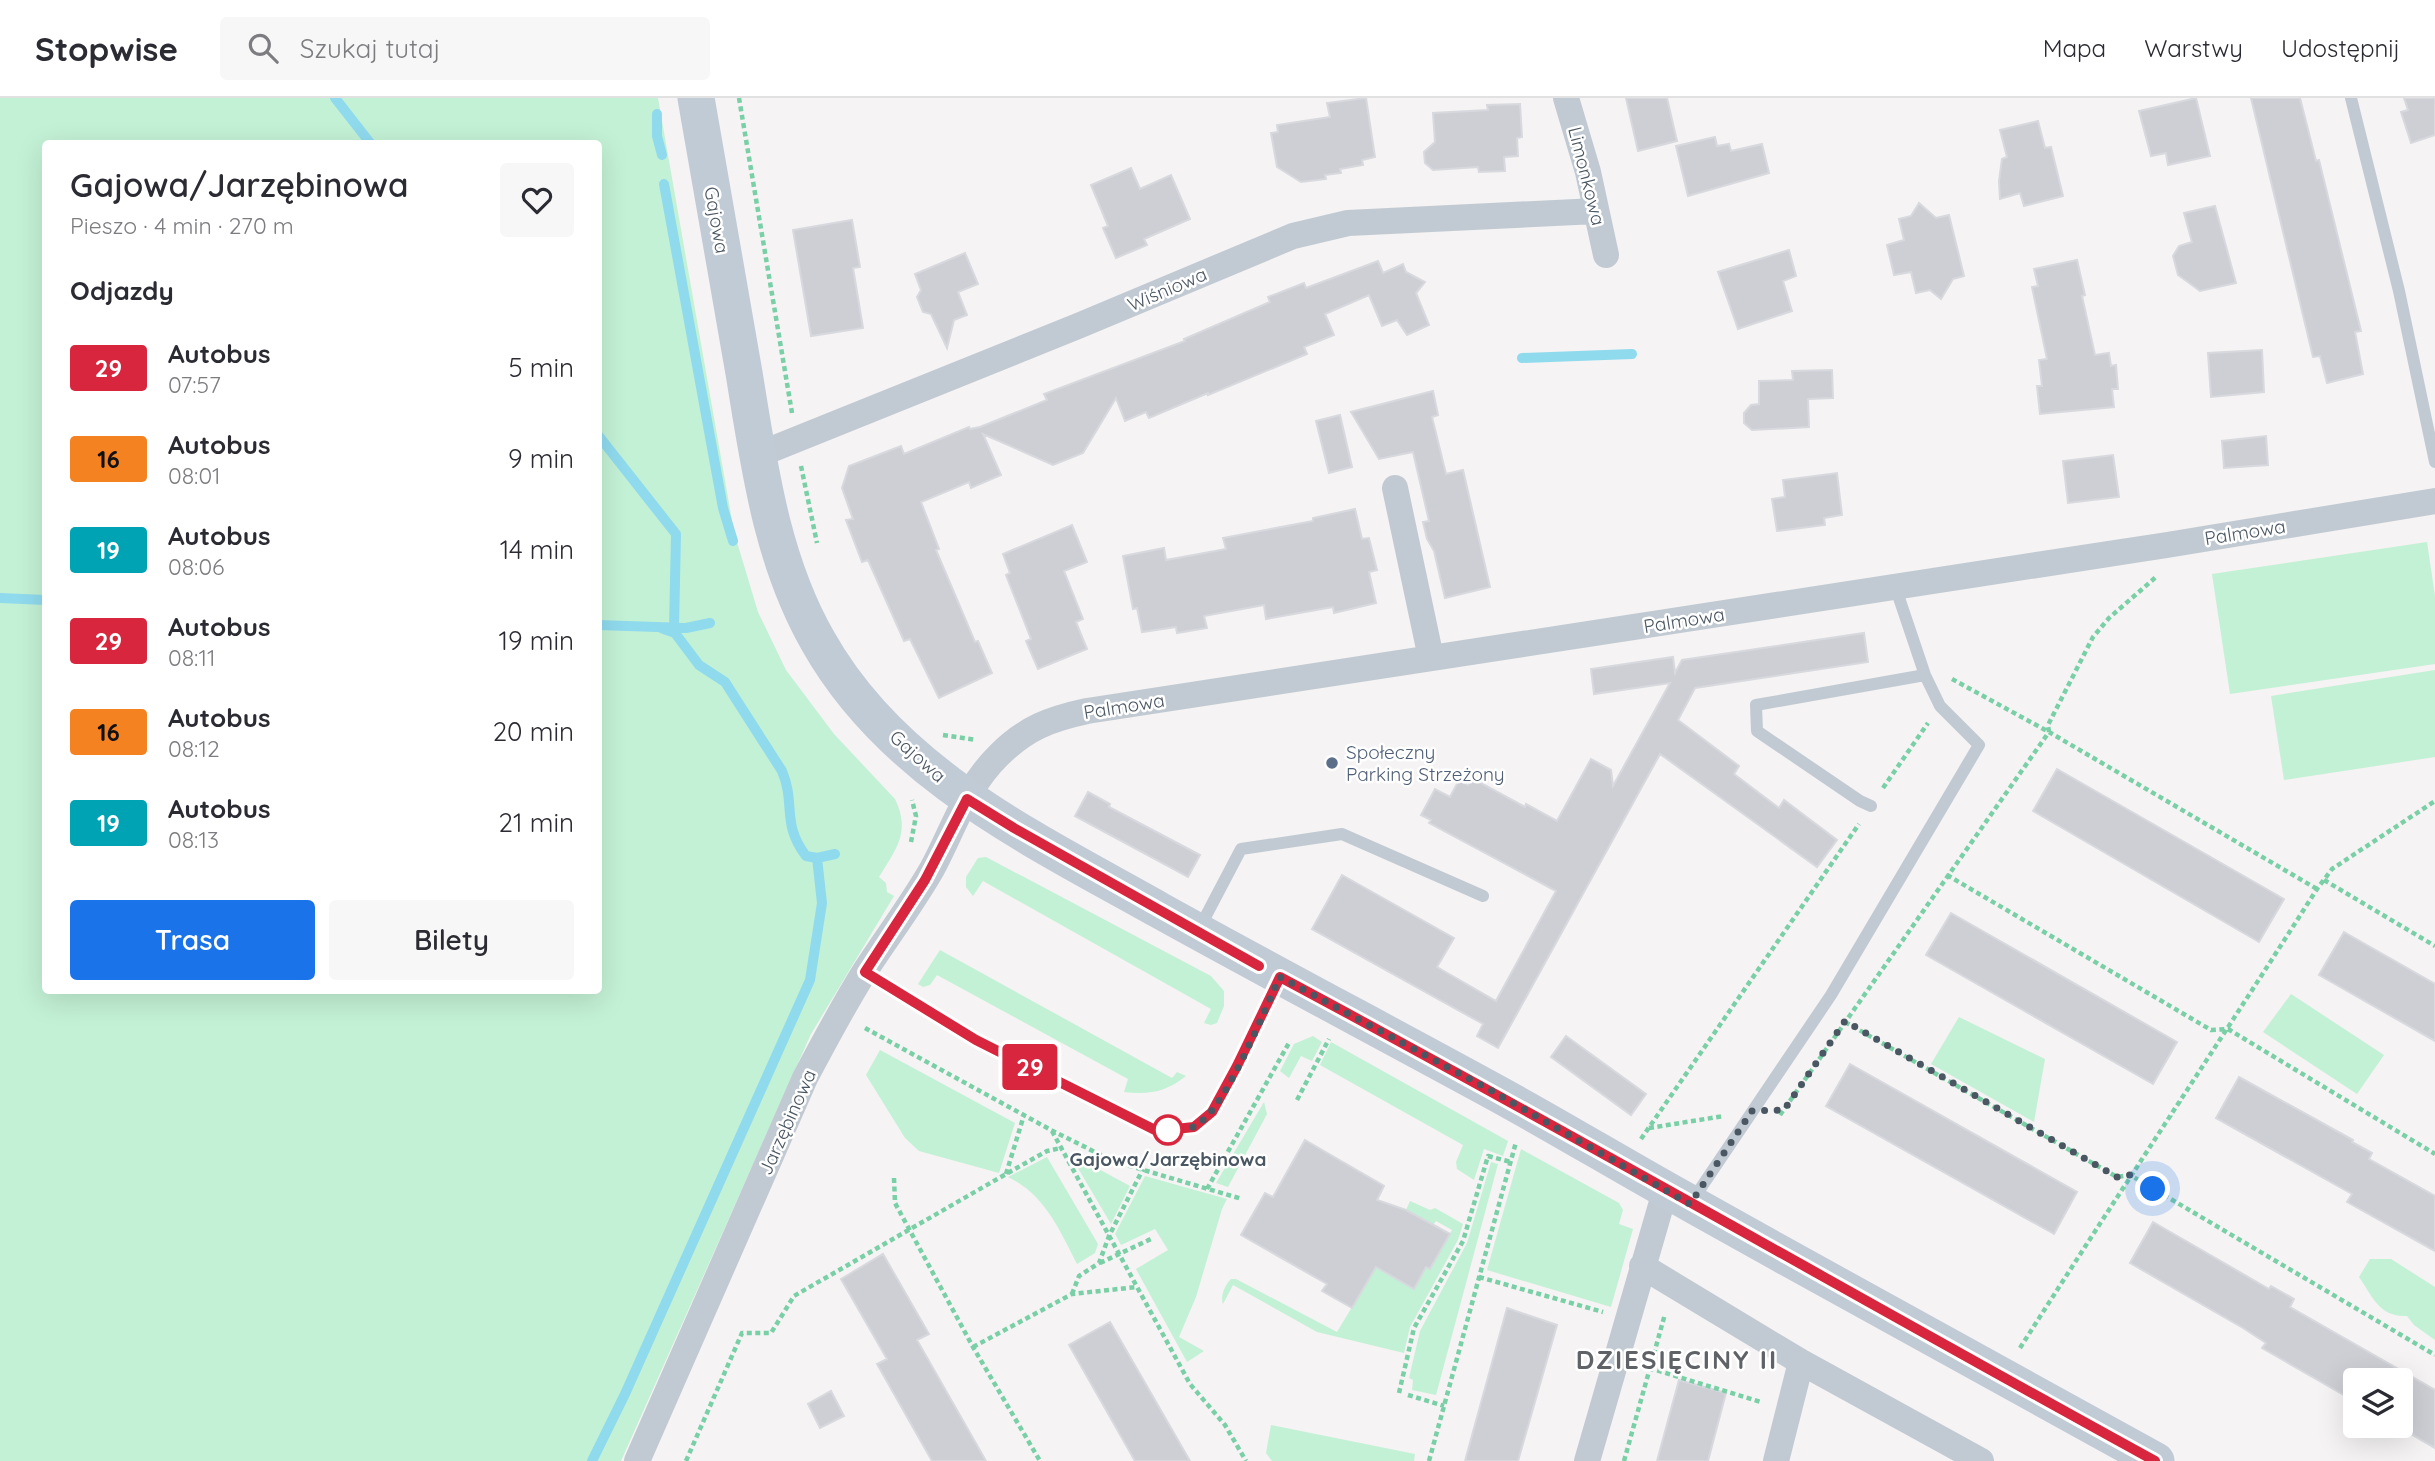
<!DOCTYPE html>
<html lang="pl">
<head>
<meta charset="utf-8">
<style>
	:root { --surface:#fff; --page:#f7f7f7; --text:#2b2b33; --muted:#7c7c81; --line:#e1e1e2; --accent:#1a73e8 }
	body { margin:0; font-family:Quicksand,sans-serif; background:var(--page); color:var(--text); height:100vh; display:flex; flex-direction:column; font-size:26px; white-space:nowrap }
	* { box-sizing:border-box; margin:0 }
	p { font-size:23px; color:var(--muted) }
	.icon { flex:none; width:38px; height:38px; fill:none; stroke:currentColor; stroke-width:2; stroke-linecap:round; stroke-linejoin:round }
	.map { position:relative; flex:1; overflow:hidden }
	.details { position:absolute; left:42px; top:42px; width:560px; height:854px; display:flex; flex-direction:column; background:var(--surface); border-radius:7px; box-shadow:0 7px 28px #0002 }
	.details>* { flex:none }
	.badge { padding:0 14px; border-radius:5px; font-size:24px; line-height:46px }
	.buttons { position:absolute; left:2343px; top:1270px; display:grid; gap:14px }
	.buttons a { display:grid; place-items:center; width:70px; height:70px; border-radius:7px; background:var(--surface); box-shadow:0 7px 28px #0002; font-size:35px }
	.you { position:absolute; width:35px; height:35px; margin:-18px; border:5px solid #fff; border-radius:50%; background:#1a73e8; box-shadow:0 0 0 10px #1a73e833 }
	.map>.badge { position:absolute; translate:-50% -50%; box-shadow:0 0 0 4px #fff }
	h2 { padding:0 28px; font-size:26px; line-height:63px }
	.round { display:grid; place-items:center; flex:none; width:74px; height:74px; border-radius:7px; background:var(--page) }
	.overview { display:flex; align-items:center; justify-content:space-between; height:119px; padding:0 28px }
	h1 { font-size:33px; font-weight:600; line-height:52px }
	.action { display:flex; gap:14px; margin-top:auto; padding:14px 28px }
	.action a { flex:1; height:80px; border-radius:7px; background:var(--accent); color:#fff; font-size:28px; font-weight:600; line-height:80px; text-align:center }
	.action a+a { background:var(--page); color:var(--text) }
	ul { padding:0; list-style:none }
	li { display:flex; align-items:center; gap:21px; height:91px; padding:0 28px }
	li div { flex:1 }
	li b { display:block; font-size:26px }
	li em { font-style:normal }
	li .badge { min-width:77px; font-weight:700; text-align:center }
	header { display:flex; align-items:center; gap:42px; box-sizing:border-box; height:98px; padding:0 35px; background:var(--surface); border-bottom:2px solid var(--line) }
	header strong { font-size:33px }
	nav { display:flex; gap:38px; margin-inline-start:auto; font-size:24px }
	.search { width:490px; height:63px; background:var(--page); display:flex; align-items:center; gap:18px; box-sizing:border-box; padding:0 24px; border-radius:7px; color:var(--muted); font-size:26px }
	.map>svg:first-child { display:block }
	.green { fill:#c3f1d5; fill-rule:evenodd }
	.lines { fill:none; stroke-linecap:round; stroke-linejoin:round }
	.stream { stroke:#90daee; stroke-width:10 }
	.building { fill:#cdcfd5; stroke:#d7d9de; stroke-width:2 }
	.path { stroke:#7ad0a6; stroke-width:4.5; stroke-dasharray:5 3.5; stroke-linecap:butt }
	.lane { stroke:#c1cad2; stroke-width:12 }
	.street { stroke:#c1cad2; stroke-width:26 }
	.secondary { stroke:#c1cbd6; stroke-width:37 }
	.line-casing { stroke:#fff; stroke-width:16 }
	.line { stroke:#d7263d; stroke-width:10 }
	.walk { stroke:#4a5661; stroke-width:7; stroke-dasharray:0 12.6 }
	.service-dot { fill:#5c6f8a; stroke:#fff; stroke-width:2.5 }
	.stop-dot { fill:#fff; stroke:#d7263d; stroke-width:3.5 }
	.labels { text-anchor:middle; stroke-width:5; stroke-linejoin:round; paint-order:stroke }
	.street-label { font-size:19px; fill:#4a5661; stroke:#fff }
	.service-label { font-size:19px; fill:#4e5e75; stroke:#fff; text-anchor:start }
	.stop-label { font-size:19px; font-weight:bold; fill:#4a5661; stroke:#fff }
	.district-label { font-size:26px; font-weight:bold; letter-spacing:2px; fill:#5f6368; stroke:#fff }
</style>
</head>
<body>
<header>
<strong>Stopwise</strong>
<div class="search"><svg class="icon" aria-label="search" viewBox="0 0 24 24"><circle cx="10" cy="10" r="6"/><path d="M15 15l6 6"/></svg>Szukaj tutaj</div>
<nav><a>Mapa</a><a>Warstwy</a><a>Udostępnij</a></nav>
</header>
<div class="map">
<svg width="2435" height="1363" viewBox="0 0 2435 1363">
	<rect width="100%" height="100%" fill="#f5f3f3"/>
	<path class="green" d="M 0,0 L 658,0 L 734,434 L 758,514 L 786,572 L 834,636 L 895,701 C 911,734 896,751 879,779 L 886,785 L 887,794 L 894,798 L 811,936 L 621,1363 L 0,1363 ZM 46,46 L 598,46 L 598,892 L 46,892 Z
		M 2427,444 L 2435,498 L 2435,566 L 2230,596 L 2212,476 Z
		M 2435,572 L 2435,659 L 2284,682 L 2271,598 Z
		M 986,759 L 1211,878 L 1224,893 L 1224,908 L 1217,925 L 1211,927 L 1204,925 L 1211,911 L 983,783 L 973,798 L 966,789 L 966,779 L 978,760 Z
		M 940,852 L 1172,980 L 1177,974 L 1186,978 C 1166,994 1149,997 1124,994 L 1128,981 L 937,877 L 930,887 L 923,889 L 918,886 Z
		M 2291,896 L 2384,957 L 2357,996 L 2263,934 Z
		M 1959,919 L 2045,961 L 2034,1024 L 1931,966 Z
		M 1313,938 L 1322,944 L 1312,963 L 1301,958 L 1289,980 L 1280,973 L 1294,946 Z
		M 1331,944 L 1508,1043 L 1503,1058 L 1484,1051 L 1474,1082 L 1457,1071 L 1456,1064 L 1463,1047 L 1320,967 Z
		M 880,952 L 1015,1025 L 999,1075 L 919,1053 L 905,1040 L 866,977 Z
		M 1264,1004 L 1267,1016 L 1228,1089 L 1216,1085 Z
		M 1521,1051 L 1619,1105 L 1623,1112 L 1619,1126 L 1633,1131 L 1611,1209 L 1487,1172 Z
		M 1069,1055 L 1130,1088 L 1111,1126 Z
		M 1047,1059 L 1098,1146 L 1095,1155 L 1077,1166 C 1059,1131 1045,1097 1008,1079 Z
		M 1491,1064 L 1498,1066 L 1436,1297 L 1412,1292 L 1413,1282 L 1409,1280 L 1420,1233 L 1467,1145 Z
		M 1145,1078 L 1227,1101 L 1222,1111 L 1196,1199 L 1179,1239 L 1204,1253 L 1187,1264 L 1136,1171 L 1168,1152 L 1155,1131 L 1121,1147 L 1115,1136 Z
		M 1410,1103 L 1430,1112 L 1435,1110 L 1463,1126 L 1458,1142 L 1410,1229 L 1404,1255 L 1317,1234 L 1233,1187 L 1223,1206 C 1220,1198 1225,1187 1231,1181 L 1236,1181 L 1337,1234 L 1376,1169 L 1414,1191 L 1426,1169 L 1430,1171 L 1452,1132 L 1436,1123 L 1433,1127 L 1406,1112 Z
		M 2370,1161 L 2391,1161 L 2435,1189 L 2435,1242 L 2414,1227 L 2407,1218 C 2379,1219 2373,1199 2359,1179 Z
		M 1271,1327 L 1415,1356 L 1414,1363 L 1272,1363 L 1266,1355 Z"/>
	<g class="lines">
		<path class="stream" d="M 335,0 L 371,46
			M 657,16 L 657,38 L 662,57
			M 664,86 L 723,410 L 733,443
			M 1522,260 L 1632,256
			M 598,337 L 676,436 L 674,530
			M 0,500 L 46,502
			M 598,527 L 686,530 L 710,525
			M 661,530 L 675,535 L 699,567 L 725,584 L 782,673 C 796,706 781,725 806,758 L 817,760 L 835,756
			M 592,1363 L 625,1296 L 810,882 L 822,805 L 817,760"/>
	</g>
	<path class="building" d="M 1366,0 L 1375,59 L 1362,62 L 1363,67 L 1340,71 L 1341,75 L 1325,77 L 1326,81 L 1301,84 L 1277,69 L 1271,35 L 1278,34 L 1277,27 L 1330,19 L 1327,5 Z
		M 1626,0 L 1667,0 L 1677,43 L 1638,53 Z
		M 2196,0 L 2210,58 L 2168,67 L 2166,55 L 2151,58 L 2139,13 Z
		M 2251,0 L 2300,0 L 2316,63 L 2319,62 L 2361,233 L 2355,234 L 2363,276 L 2327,285 L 2320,258 L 2313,259 Z
		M 2404,0 L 2435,0 L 2435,37 L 2411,45 L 2401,14 L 2408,12 Z
		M 1520,6 L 1522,39 L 1517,40 L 1518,58 L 1504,59 L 1505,73 L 1479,74 L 1478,69 L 1433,72 L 1425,65 L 1424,54 L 1435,44 L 1433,15 L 1488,12 L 1487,7 Z
		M 2038,23 L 2045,50 L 2051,49 L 2063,98 L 2024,108 L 2020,95 L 2000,101 L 1999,83 L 2002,61 L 2007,59 L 2000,32 Z
		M 1715,39 L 1717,48 L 1729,46 L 1731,53 L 1762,46 L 1769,75 L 1688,98 L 1676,48 Z
		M 1131,70 L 1140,91 L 1171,77 L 1190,121 L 1144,141 L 1147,147 L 1116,160 L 1103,130 L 1108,128 L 1091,87 Z
		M 1919,105 L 1936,120 L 1949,117 L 1964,178 L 1953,181 L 1941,201 L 1930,192 L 1916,195 L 1911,174 L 1894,177 L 1887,147 L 1904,142 L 1899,121 L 1911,118 Z
		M 2215,108 L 2236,185 L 2200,193 L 2178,177 L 2173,158 L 2179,148 L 2192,144 L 2184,115 Z
		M 852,122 L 860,169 L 853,170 L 863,230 L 811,238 L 793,132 Z
		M 1789,152 L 1796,178 L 1783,183 L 1792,213 L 1738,231 L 1718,174 Z
		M 965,155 L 978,186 L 958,194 L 967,217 L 954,222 L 947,250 L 931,216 L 923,214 L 917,199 L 921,192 L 915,176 Z
		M 2077,162 L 2085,197 L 2082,198 L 2095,257 L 2109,255 L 2111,268 L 2116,267 L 2118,291 L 2112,291 L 2114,309 L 2040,316 L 2037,288 L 2042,288 L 2039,262 L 2047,261 L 2032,189 L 2038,188 L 2034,171 Z
		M 1378,163 L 1383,175 L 1403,166 L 1406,174 L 1425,184 L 1416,195 L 1429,227 L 1407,237 L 1397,222 L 1382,228 L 1369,197 L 1325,216 L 1334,237 L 1304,249 L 1307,256 L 1208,297 L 1208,295 L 1149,320 L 1146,314 L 1125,323 L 1116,300 L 1083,355 L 1053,367 L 983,336 L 1001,377 L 971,390 L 969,384 L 921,404 L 939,451 L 936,452 L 975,544 L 978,543 L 992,575 L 939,600 L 910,541 L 904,543 L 868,462 L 862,464 L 846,422 L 853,421 L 842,390 L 849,368 L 901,348 L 904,356 L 969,329 L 970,331 L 980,329 L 1047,302 L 1044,296 L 1185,243 L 1184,241 L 1270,204 L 1268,199 L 1304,185 L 1306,190 Z
		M 2262,252 L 2264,294 L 2211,299 L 2208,255 Z
		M 1832,272 L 1833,300 L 1808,301 L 1809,329 L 1752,332 L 1744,325 L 1744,315 L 1751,307 L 1759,306 L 1759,283 L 1793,282 L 1792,273 Z
		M 1433,293 L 1438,317 L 1432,319 L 1446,376 L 1463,372 L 1490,489 L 1445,500 L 1434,453 L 1427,441 L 1423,424 L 1429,423 L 1413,354 L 1379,361 L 1351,314 Z
		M 1340,317 L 1352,369 L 1329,375 L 1316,323 Z
		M 2266,338 L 2268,367 L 2224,370 L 2222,343 Z
		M 2113,357 L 2119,399 L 2068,405 L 2063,363 Z
		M 1837,375 L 1842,417 L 1824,420 L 1825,427 L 1777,433 L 1772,401 L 1785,399 L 1783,382 Z
		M 1355,411 L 1362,441 L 1369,440 L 1377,472 L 1369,474 L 1376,505 L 1334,515 L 1333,509 L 1266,521 L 1264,507 L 1204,518 L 1207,530 L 1177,535 L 1176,529 L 1142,534 L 1137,510 L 1133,511 L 1123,458 L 1164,450 L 1166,462 L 1226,451 L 1223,440 L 1313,423 L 1313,420 Z
		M 1072,427 L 1087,464 L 1064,473 L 1083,521 L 1076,524 L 1087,551 L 1038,571 L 1026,543 L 1031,541 L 1006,477 L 1010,475 L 1003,456 Z
		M 1864,535 L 1868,564 L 1695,590 L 1678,622 L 1739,668 L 1734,676 L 1779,710 L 1784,702 L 1837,742 L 1817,769 L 1660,656 L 1498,950 L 1477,938 L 1483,926 L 1312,831 L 1342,777 L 1454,840 L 1437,869 L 1496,903 L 1556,793 L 1429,725 L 1431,722 L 1421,717 L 1435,691 L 1450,699 L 1459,682 L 1468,687 L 1472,680 L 1525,709 L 1526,706 L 1557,723 L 1591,661 L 1611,672 L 1613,688 L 1670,585 L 1594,596 L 1591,571 L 1673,559 L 1675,575 L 1682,562 Z
		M 2057,671 L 2284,801 L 2259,844 L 2033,713 Z
		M 1088,694 L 1110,706 L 1109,709 L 1200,757 L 1188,779 L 1075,718 Z
		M 1951,815 L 2177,944 L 2153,986 L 1926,857 Z
		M 2344,834 L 2435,886 L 2435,943 L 2319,877 Z
		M 1566,938 L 1646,996 L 1631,1017 L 1551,959 Z
		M 1850,966 L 2077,1094 L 2054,1136 L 1826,1008 Z
		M 2239,979 L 2353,1042 L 2352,1044 L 2372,1055 L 2369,1061 L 2435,1098 L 2435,1153 L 2347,1104 L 2352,1096 L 2216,1020 Z
		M 1305,1042 L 1384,1088 L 1377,1102 L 1406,1112 L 1450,1136 L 1430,1171 L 1426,1169 L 1414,1191 L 1376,1169 L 1352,1210 L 1322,1193 L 1327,1186 L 1241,1137 L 1265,1095 L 1273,1099 Z
		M 2153,1124 L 2269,1191 L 2271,1188 L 2294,1201 L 2290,1209 L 2435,1292 L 2435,1350 L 2397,1328 L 2401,1328 L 2401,1283 L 2356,1283 L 2356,1304 L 2262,1250 L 2266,1245 L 2243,1230 L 2130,1165 Z
		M 883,1156 L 929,1236 L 917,1242 L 986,1363 L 932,1363 L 877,1266 L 887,1261 L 841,1181 Z
		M 1507,1210 L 1557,1227 L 1518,1363 L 1465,1363 Z
		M 1110,1224 L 1190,1363 L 1135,1363 L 1069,1247 Z
		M 1679,1282 L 1726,1295 L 1708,1363 L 1657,1363 Z
		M 831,1293 L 844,1318 L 820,1330 L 808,1306 Z"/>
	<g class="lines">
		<path class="path" d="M 739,0 L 792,315
			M 801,368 L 817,445
			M 1952,581 L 2049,634 L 2048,627 L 2093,539 L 2109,520 L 2156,479
			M 943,637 L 976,642
			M 1883,690 L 1928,625
			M 911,744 L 916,718 L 912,702
			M 1947,777 L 2211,932 L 2228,931 L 2435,1056
			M 2324,782 L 2435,848
			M 1845,924 L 2117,1079 L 2130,1077 L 2435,1257
			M 865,930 L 1051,1032 L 1113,1063 L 1242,1101
			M 1297,1002 L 1329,941
			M 1780,1017 L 2049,634 L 2317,791
			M 1649,1030 L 1724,1018
			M 1052,1033 L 1190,1286 L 1225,1327 L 1246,1363
			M 1641,1041 L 1859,726
			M 1006,1076 L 1024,1017
			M 894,1080 L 895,1105 L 973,1249 L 1040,1363
			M 1207,1091 L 1290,943
			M 1100,1165 L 1153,1140
			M 1479,1179 L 1603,1214
			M 1072,1196 L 1079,1178 L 1099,1165 L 1109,1138 L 1143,1071
			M 973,1249 L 1072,1196 L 1137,1189
			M 2020,1250 C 2118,1096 2219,945 2317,791 L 2332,771 L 2435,703
			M 1649,1270 L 1761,1304
			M 1399,1295 L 1414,1230 L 1463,1143 L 1488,1058 L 1511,1064
			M 1408,1297 L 1444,1308
			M 686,1363 L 742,1235 L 771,1235 L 794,1198 L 1006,1076 L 1047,1053 L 1061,1050
			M 1429,1363 L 1516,1044
			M 1624,1363 L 1665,1216"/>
		<path class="lane" d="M 2351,0 L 2399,193 L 2435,364
			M 1871,708 L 1860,703 L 1757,633 L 1756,607 L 1925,577
			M 1199,831 L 1241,751 L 1342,736 L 1483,798
			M 865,874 L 976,942 L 1157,1033 L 1194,1029 L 1211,1014 L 1237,968 L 1280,879
			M 1692,1103 L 1831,897 L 1979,647 L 1940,608 L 1925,577 L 1895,488"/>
		<path class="street" d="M 1566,0 L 1588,74 L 1606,157
			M 758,357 L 1078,228 L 1293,138 L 1348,125 L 1596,113
			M 1395,390 L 1431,560
			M 1642,1168 L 1801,1264 L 1981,1363
			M 637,1363 L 805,980 C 824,944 843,908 865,873 C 887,839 912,806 932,771 C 953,732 966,689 999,657 C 1026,630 1050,621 1087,613 L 2167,447 L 2435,403
			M 1587,1363 L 1666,1090
			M 1776,1363 L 1801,1264"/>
		<path class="secondary" d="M 696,0 C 712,92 728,184 744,275 C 759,366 771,461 818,543 C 892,675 1033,741 1159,812 C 1269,873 1379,931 1489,991 C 1559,1029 1626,1070 1695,1108 C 1848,1194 2002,1278 2156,1363"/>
	</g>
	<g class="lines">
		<g class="line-casing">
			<path id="line" d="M 1259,868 L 1014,730 L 967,701 L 925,782 L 865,874 L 976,942 L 1157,1033 L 1194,1029 L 1212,1014 L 1237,968 L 1280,879 C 1574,1036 1863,1203 2155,1363"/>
		</g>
		<use href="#line" class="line"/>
		<path class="walk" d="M 1168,1032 C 1176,1032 1188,1032 1195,1028 C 1225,1013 1264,912 1280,879 L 1492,993 L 1690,1106 L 1752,1013 L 1784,1012 L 1845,923 L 2117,1079 L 2130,1077 L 2153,1091"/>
	</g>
	<circle class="service-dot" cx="1332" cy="665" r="7"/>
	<circle class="stop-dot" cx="1168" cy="1032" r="14"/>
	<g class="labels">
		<g class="street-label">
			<text transform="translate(1587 78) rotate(76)" y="7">Limonkowa</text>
			<text transform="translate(717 122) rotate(80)" y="7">Gajowa</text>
			<text transform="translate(1167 191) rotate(-23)" y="7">Wiśniowa</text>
			<text transform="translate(2245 434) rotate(-9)" y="7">Palmowa</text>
			<text transform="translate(1684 522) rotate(-9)" y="7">Palmowa</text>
			<text transform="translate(1124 608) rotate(-9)" y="7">Palmowa</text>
			<text transform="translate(918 658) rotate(42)" y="7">Gajowa</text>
			<text transform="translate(787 1024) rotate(-66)" y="7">Jarzębinowa</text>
		</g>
		<g class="service-label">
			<text x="1346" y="661">Społeczny<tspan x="1346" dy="22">Parking Strzeżony</tspan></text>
		</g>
		<g class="stop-label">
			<text x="1168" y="1068">Gajowa/Jarzębinowa</text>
		</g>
		<g class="district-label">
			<text x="1677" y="1271">DZIESIĘCINY II</text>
		</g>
	</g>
</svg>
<div class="buttons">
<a><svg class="icon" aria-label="layers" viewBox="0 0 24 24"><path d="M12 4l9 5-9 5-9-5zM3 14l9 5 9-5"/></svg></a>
</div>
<div class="you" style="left:2153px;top:1091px"></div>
<b class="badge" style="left:1030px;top:969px;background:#d7263d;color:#fff">29</b>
<section class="details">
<div class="overview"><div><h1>Gajowa/Jarzębinowa</h1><p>Pieszo · 4 min · 270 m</p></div><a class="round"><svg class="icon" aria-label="heart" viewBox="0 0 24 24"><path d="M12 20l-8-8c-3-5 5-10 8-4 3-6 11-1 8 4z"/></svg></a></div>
<h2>Odjazdy</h2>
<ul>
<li><span class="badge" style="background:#d7263d;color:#fff">29</span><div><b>Autobus</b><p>07:57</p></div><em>5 min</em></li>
<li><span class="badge" style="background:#f58220;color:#111">16</span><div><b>Autobus</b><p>08:01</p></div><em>9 min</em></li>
<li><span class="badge" style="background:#00a3b4;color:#fff">19</span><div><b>Autobus</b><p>08:06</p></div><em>14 min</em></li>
<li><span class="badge" style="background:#d7263d;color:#fff">29</span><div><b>Autobus</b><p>08:11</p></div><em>19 min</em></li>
<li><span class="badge" style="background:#f58220;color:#111">16</span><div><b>Autobus</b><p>08:12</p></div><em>20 min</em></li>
<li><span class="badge" style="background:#00a3b4;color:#fff">19</span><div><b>Autobus</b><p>08:13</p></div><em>21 min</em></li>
</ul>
<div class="action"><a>Trasa</a><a>Bilety</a></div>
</section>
</div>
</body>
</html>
